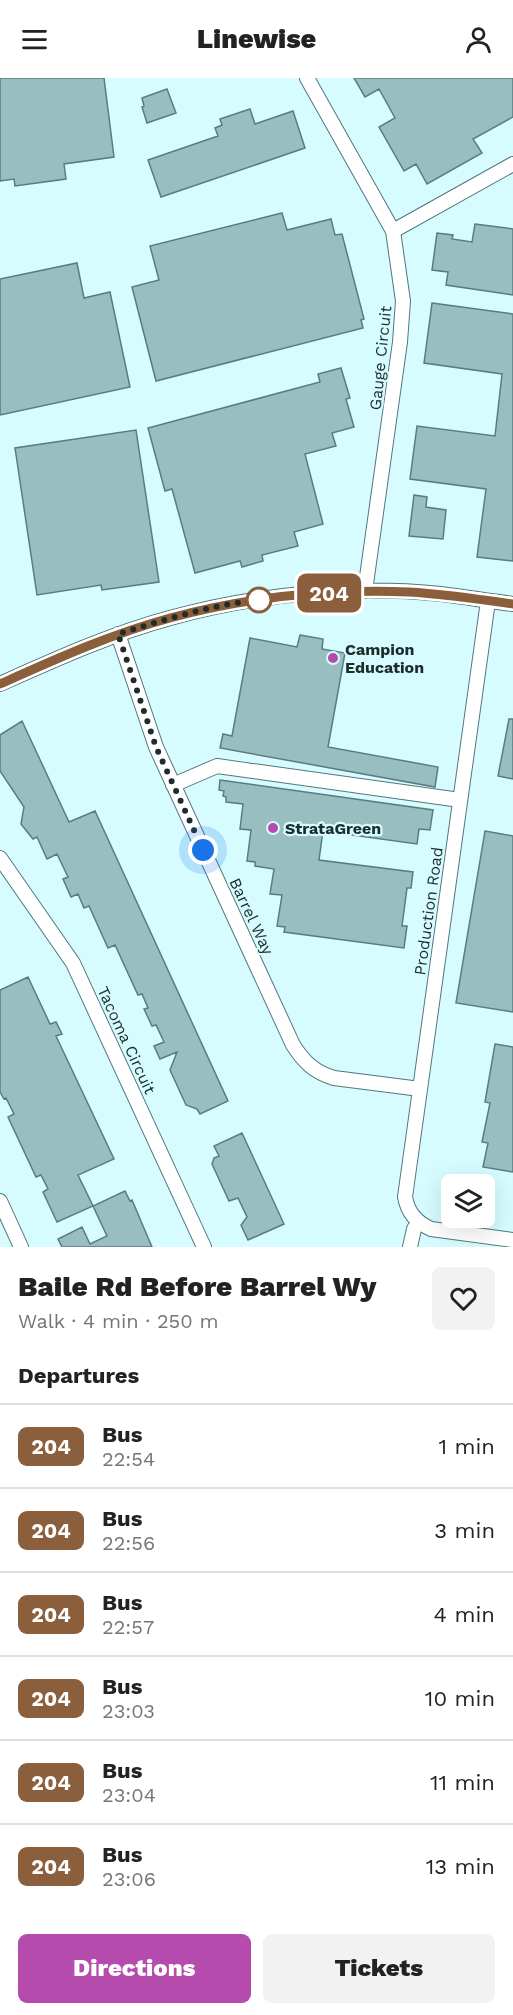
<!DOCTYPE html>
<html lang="en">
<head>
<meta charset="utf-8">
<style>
	:root { --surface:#fff; --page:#f2f2f2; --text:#222; --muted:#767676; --line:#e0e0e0; --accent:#b44bad }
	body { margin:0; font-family:"Work Sans",sans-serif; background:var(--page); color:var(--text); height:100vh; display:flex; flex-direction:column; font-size:22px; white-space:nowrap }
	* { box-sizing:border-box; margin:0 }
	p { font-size:20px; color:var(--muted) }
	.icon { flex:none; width:33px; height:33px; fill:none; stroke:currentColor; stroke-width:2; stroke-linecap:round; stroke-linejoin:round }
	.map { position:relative; height:1169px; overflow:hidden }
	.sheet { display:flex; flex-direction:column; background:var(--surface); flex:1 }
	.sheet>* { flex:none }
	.badge { padding:0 12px; border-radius:9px; font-size:21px; line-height:39px }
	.tools { position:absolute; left:441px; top:1096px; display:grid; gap:12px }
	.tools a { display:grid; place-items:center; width:54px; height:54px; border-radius:9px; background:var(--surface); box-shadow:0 6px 24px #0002; font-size:30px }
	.you { position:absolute; width:30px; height:30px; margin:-15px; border:4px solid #fff; border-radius:50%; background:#1a73e8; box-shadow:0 0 0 9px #1a73e833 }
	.map>.badge { position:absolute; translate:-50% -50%; box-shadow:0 0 0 3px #fff }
	h2 { padding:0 18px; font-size:22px; line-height:54px }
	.round { display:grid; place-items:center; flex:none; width:63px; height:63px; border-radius:9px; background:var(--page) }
	.headline { display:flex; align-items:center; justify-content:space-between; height:102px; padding:0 18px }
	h1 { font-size:28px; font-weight:800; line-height:45px }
	.primary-button { display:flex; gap:12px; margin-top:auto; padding:12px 18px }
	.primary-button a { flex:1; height:69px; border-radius:9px; background:var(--accent); color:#fff; font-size:24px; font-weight:800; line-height:69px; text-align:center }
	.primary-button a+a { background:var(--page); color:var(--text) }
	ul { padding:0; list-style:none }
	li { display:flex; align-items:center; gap:18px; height:84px; padding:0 18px; border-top:2px solid var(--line) }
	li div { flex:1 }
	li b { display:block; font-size:22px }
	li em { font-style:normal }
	li .badge { min-width:66px; font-weight:700; text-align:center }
	header { display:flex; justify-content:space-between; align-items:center; height:78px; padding:0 18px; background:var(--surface); font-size:27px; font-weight:800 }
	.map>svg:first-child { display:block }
	.building { fill:#99bec0; stroke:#5a7c7f; stroke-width:1.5 }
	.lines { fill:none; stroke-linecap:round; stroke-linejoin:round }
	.minor-casing { stroke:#547679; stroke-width:16 }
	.minor { stroke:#fff; stroke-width:14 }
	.line-casing { stroke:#fff; stroke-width:14 }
	.line { stroke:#8b5e3c; stroke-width:9 }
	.walk { stroke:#1e2c2d; stroke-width:6; stroke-dasharray:0 10.8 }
	.stop-dot { fill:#fff; stroke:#8b5e3c; stroke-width:3 }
	.poi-dot { fill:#b44bad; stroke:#d6fcff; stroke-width:2 }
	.labels { text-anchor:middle; stroke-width:4.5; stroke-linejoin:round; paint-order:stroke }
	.street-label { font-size:16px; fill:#1e2c2d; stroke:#d6fcff }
	.poi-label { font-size:16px; font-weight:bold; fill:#1e2c2d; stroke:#d6fcff; text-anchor:start }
</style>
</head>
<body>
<header><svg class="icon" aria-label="menu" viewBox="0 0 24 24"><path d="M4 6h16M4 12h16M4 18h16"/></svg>Linewise<svg class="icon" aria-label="person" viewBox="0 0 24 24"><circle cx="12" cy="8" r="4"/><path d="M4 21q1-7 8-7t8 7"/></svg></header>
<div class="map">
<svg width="513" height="1169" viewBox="0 0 513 1169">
	<rect width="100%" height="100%" fill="#d6fcff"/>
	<path class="building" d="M 0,0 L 104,0 L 114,79 L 64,86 L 66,101 L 15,108 L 14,101 L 0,103 Z
		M 354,0 L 513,0 L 513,39 L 473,61 L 482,75 L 427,106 L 416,86 L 404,93 L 379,49 L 395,40 L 379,11 L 365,19 Z
		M 167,11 L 176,35 L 147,45 L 142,29 L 144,28 L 142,20 Z
		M 250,31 L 255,46 L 293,33 L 305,70 L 161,119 L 148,82 L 218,58 L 215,50 L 222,47 L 220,41 Z
		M 282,135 L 287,152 L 331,141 L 335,157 L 342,156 L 364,241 L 361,242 L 363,250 L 156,303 L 132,209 L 159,202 L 150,168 Z
		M 475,146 L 513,151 L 513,217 L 446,207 L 448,194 L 432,192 L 437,155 L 453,157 L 452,161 L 472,164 Z
		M 77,185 L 84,220 L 110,214 L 130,309 L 0,337 L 0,201 Z
		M 432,225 L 513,236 L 513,483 L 477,479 L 486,411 L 410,401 L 417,348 L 495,358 L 502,296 L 424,285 Z
		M 341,290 L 350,320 L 346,321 L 354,349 L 332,355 L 336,368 L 305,376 L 323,446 L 294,454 L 298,468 L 262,477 L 263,483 L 242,489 L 240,483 L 195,495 L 172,411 L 165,413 L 148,350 L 320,304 L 318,296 Z
		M 136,352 L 159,504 L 102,512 L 101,507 L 37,517 L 15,370 Z
		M 414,417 L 427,419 L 426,429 L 446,432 L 443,461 L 409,458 Z
		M 300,557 L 323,561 L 322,571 L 345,575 L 328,669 L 438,689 L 435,709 L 220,670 L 223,656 L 232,658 L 250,560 L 297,569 Z
		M 509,641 L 513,641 L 513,701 L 498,698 Z
		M 22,643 L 69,744 L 95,733 L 228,1023 L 200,1036 L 197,1031 L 186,1027 L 170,992 L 177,974 L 160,981 L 154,968 L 164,964 L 156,947 L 152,948 L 144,931 L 148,930 L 142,916 L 138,917 L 115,867 L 108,870 L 89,828 L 84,830 L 78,816 L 71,819 L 63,801 L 68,799 L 57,776 L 47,781 L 37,759 L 33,761 L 21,746 L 24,729 L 0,693 L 0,657 Z
		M 220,702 L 433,732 L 430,752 L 419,751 L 417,766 L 323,753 L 319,782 L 413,794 L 411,810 L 407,810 L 402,848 L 407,848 L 404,870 L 284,854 L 285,849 L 277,848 L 282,817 L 270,816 L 274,791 L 255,788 L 255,784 L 247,783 L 251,752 L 240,751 L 243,726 L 226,724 L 226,719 L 223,718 L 224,713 L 219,712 Z
		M 485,753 L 513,758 L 513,934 L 456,925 Z
		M 28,899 L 50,946 L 56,944 L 62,956 L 56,958 L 114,1081 L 78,1097 L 93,1128 L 57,1144 L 43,1114 L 48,1111 L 41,1097 L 36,1099 L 8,1039 L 14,1036 L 6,1020 L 4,1021 L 0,1014 L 0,912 Z
		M 495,966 L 513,969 L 513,1094 L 483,1089 L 488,1065 L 482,1064 L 490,1025 L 485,1024 Z
		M 242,1055 L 284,1146 L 248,1162 L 241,1147 L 247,1139 L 238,1120 L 229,1123 L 212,1086 L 214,1080 L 219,1078 L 214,1068 Z
		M 125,1113 L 130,1123 L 132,1122 L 152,1169 L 62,1169 L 58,1161 L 82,1149 L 90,1166 L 107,1158 L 93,1128 Z"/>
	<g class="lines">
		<g class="minor-casing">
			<path id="minor" d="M 307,0 L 393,153 L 403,223 L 400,264 L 365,513
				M 393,153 L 513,86
				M 488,523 L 405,1119 C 408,1135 416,1144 431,1151 L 513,1162
				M 118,556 L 156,669 L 293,967 C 304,984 314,994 334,1000 L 420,1011
				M 0,606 C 56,581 111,556 170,540 C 256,516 351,507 441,516 C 465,519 489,523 513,526
				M 173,707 L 217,688 L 460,722
				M 0,780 L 73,885 L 204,1169
				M 0,1123 L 21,1169
				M 410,1169 L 414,1151 L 418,1145"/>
		</g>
		<use href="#minor" class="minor"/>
	</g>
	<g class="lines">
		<g class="line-casing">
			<path id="line" d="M 0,606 C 56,581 111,556 170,540 C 247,519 329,511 409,514 C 444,516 478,521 513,526"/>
		</g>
		<use href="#line" class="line"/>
		<path class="walk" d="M 203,772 L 156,669 L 118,556 C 164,542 210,527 259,522"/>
	</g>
	<circle class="stop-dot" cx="259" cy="522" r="12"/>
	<g class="poi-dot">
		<circle cx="333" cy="580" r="6"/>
		<circle cx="273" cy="750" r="6"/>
	</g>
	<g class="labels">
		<g class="street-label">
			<text transform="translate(380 280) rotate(-84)" y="6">Gauge Circuit</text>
			<text transform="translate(428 833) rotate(-82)" y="6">Production Road</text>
			<text transform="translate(252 838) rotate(65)" y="6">Barrel Way</text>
			<text transform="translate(127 962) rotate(65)" y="6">Tacoma Circuit</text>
		</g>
		<g class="poi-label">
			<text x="345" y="577">Campion<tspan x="345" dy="18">Education</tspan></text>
			<text x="285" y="756">StrataGreen</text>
		</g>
	</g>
</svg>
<div class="tools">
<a><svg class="icon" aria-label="layers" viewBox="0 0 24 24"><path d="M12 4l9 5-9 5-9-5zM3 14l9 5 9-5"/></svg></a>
</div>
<div class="you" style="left:203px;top:772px"></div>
<b class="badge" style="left:329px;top:515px;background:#8b5e3c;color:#fff">204</b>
</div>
<section class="sheet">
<div class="headline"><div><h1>Baile Rd Before Barrel Wy</h1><p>Walk · 4 min · 250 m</p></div><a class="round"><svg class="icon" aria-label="heart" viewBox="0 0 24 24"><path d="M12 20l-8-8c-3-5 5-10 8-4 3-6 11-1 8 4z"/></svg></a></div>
<h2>Departures</h2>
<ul>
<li><span class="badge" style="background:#8b5e3c;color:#fff">204</span><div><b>Bus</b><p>22:54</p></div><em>1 min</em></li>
<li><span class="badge" style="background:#8b5e3c;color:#fff">204</span><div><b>Bus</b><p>22:56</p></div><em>3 min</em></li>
<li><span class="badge" style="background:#8b5e3c;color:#fff">204</span><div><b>Bus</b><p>22:57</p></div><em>4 min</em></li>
<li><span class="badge" style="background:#8b5e3c;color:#fff">204</span><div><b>Bus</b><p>23:03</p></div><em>10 min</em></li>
<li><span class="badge" style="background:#8b5e3c;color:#fff">204</span><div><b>Bus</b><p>23:04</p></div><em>11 min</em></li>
<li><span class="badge" style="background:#8b5e3c;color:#fff">204</span><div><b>Bus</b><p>23:06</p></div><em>13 min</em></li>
</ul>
<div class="primary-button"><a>Directions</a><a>Tickets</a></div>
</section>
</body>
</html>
